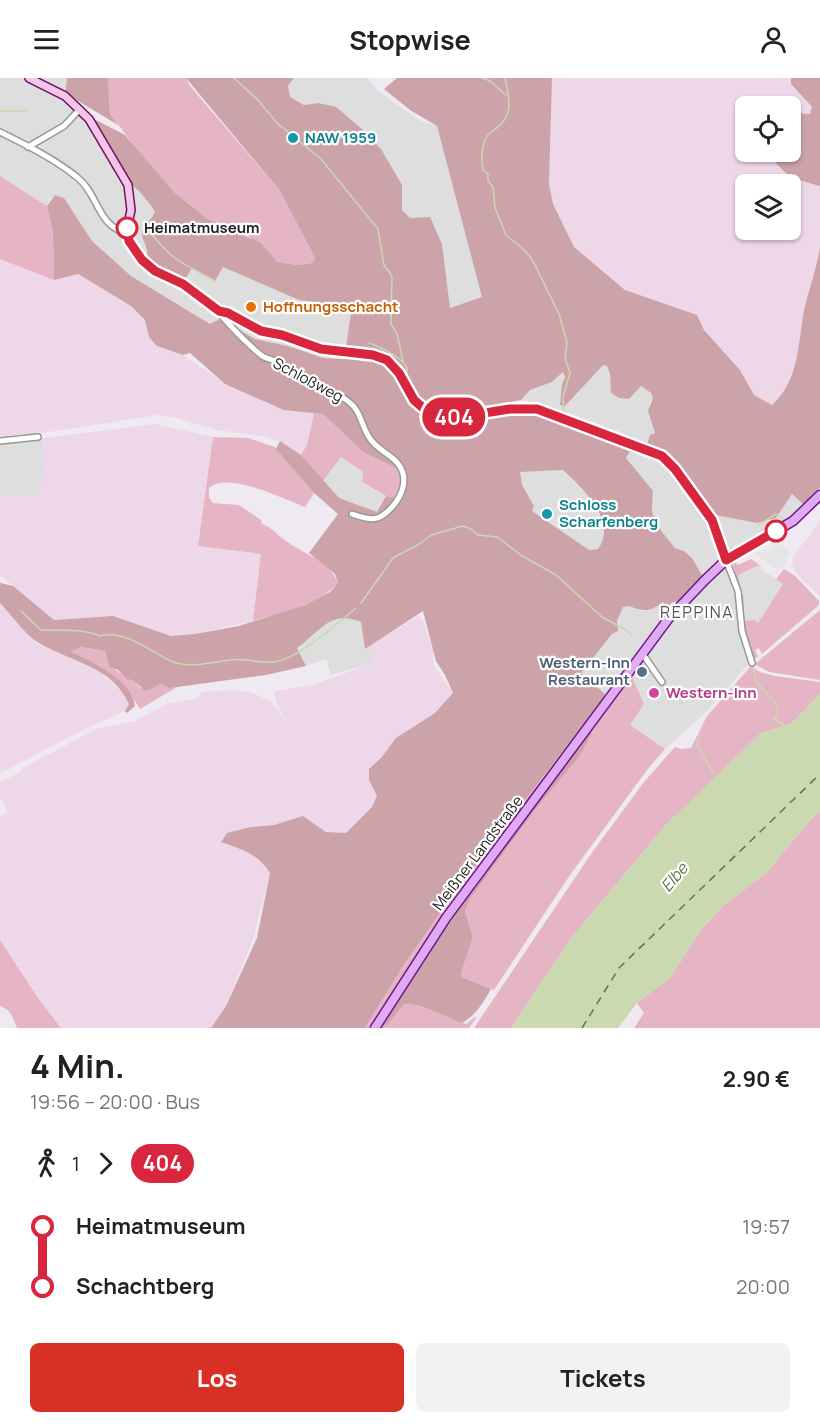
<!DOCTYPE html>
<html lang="de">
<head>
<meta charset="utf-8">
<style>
	:root { --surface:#fff; --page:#f2f2f2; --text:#222; --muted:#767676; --accent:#d93025 }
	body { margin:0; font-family:Manrope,sans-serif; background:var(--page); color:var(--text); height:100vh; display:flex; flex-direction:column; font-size:22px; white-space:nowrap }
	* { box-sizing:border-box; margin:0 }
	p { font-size:20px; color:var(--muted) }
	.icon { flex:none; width:33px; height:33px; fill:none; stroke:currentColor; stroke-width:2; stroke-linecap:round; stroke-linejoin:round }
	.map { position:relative; height:950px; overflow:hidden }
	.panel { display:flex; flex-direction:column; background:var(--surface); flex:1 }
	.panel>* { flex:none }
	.badge { padding:0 12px; border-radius:20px; font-size:21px; line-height:39px }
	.buttons { position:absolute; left:735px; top:18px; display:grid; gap:12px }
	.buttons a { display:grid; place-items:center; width:66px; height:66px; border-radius:9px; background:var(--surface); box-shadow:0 2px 4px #0004; font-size:30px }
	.map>.badge { position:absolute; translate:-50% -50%; box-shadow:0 0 0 3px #fff }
	.legs { display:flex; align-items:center; gap:9px; height:66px; padding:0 30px; font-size:20px }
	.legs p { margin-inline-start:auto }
	.summary { display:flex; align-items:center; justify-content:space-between; height:102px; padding:0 30px }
	h1 { font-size:33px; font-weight:700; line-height:45px }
	.button { display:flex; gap:12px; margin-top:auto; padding:12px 30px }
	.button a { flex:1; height:69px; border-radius:9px; background:var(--accent); color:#fff; font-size:24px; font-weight:700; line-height:69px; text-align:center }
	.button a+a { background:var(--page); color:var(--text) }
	ul { padding:0 30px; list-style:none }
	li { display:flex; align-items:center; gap:21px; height:60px; font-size:22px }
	li i { display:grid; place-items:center; width:9px; height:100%; margin:0 8px; background:currentColor }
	li i::after { content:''; width:15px; height:15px; margin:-8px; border:4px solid; border-radius:50%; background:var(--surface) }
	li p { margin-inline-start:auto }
	li:first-child i { background:linear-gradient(#0000 50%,currentColor 0) }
	li:last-child i { background:linear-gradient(currentColor 50%,#0000 0) }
	header { display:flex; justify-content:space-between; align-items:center; height:78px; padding:0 30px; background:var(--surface); font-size:27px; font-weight:700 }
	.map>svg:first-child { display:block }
	.residential { fill:#dfdedf }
	.farmland { fill:#edd7e8; fill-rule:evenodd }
	.grass { fill:#e5b5c6 }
	.forest { fill:#cba3a9; fill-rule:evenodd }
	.parking { fill:#e5e5e5 }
	.water { fill:#cad9af }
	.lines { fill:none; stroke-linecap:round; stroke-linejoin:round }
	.stream { stroke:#cad9af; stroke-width:1.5 }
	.ferry { stroke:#577b42; stroke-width:1.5; stroke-dasharray:8 6; stroke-linecap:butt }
	.street-casing { stroke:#989898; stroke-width:8 }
	.secondary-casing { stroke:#6f1159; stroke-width:10 }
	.primary-casing { stroke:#75108e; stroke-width:11 }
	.street { stroke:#fff; stroke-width:5 }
	.secondary { stroke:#f4c4eb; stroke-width:7 }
	.primary { stroke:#deacf3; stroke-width:8 }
	.line-1-casing { stroke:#fff; stroke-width:14 }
	.line-1 { stroke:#d7263d; stroke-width:9 }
	.culture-dot { fill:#0f9aa8; stroke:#fff; stroke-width:2 }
	.stop-1-dot { fill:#fff; stroke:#d7263d; stroke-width:3 }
	.food-dot { fill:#e8710a; stroke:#fff; stroke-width:2 }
	.service-dot { fill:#5c6f8a; stroke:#fff; stroke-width:2 }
	.hotel-dot { fill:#d1479c; stroke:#fff; stroke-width:2 }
	.labels { text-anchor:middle; stroke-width:4.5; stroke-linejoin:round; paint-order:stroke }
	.culture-label { font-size:15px; font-weight:bold; fill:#0d838f; stroke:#fff; text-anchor:start }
	.stop-label { font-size:15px; font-weight:bold; fill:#212121; stroke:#fff; text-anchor:start }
	.food-label { font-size:15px; font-weight:bold; fill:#c56008; stroke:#fff; text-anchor:start }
	.street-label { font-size:15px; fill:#212121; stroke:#fff }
	.service-label { font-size:15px; font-weight:bold; fill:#4e5e75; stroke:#fff; text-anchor:end }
	.hotel-label { font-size:15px; font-weight:bold; fill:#b23c85; stroke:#fff; text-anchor:start }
	.neighbourhood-label { font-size:16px; letter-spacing:1.5px; fill:#545454; stroke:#fff }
	.water-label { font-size:16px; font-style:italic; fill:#577b42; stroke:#fff }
</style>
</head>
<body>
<header><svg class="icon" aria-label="menu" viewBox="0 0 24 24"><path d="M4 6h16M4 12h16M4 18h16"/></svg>Stopwise<svg class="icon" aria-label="person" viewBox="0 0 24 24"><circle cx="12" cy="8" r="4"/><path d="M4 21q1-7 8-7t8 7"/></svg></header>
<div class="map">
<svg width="820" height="950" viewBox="0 0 820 950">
	<rect width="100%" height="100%" fill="#efe9f1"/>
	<path class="residential" d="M 0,0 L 67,0 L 65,15 L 77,23 L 86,34 L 131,106 L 140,114 L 155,133 L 153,142 L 145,147 L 142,155 L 148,173 L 192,190 L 215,203 L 223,189 L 299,222 L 353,229 L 346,269 L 347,280 L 323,280 L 288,268 L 255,261 L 220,241 L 211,246 L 131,198 L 92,163 L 64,120 L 50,121 L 47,128 L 0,98 Z
		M 294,0 L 368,0 L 377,12 L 393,24 L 421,43 L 437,48 L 483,220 L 450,230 L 442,166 L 430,140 L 410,140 L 402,132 L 402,107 L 318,25 L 304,27 L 290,19 L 288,8 Z
		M 603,286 L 607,288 L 610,296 L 611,315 L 629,321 L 641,308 L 651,315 L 653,320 L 649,326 L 655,356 L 650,357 L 647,367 L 617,353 L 560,332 L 535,324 L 521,322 L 530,312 L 552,304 L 563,294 L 565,299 L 562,306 L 587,302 Z
		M 43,360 L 44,394 L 40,419 L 0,417 L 0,367 Z
		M 631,372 L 636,372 L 658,379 L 673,393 L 711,443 L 722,481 L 703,499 L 692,480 L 684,473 L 675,470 L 655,445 L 652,432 L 654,416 L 626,380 Z
		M 341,379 L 363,394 L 362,405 L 386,418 L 377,434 L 339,420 L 323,403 Z
		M 563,392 L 581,408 L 592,423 L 602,444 L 604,452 L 603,464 L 598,471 L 589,472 L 532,433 L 534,428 L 522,407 L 520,394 Z
		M 792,416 L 805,428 L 781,447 L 729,473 L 720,445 L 715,437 L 757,445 L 776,440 Z
		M 757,488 L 783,506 L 758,545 L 743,543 L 742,511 L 738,496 Z
		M 724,489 L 729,496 L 737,519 L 738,542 L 747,580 L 747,588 L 704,636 L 665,671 L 629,647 L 644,626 L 631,596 L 675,537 Z
		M 663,523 L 671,532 L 606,617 L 580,595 L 612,556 L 618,553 L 617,543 L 623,529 L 629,528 L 642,533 Z
		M 349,539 L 361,544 L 365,570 L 373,565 L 371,575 L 373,585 L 331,597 L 326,581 L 306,588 L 297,570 L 308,562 L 326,544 Z"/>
	<path class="farmland" d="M 552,0 L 791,0 L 791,6 L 812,30 L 810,37 L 791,35 L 790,28 L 746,28 L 746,74 L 768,74 L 779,90 L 792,100 L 820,108 L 820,170 L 816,194 L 806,225 L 795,292 L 788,309 L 772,327 L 754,317 L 740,292 L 704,252 L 697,237 L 625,212 L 574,169 L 553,126 L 549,106 ZM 746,106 L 790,106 L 790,152 L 746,152 Z
		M 0,181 L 54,202 L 77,196 L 131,228 L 145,242 L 149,259 L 158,268 L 183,277 L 225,306 L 314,335 L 307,367 L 301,377 L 280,363 L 261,358 L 217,352 L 176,340 L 158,337 L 49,354 L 0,358 Z
		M 155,346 L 213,359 L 198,468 L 262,476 L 253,543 L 195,556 L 171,558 L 113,538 L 54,542 L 0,497 L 0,417 L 40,419 L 44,394 L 43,360 Z
		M 820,443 L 820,519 L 797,496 L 792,486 L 794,477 Z
		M 0,525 L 36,565 L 97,592 L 116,608 L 126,618 L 129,626 L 125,633 L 89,649 L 0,695 Z
		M 418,538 L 423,543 L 433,571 L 433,587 L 453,615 L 435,635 L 396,660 L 381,680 L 369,691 L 370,702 L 377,718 L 372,729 L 346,755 L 327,754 L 303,738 L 274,747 L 251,749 L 221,763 L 253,776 L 264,784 L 270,795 L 253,861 L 226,928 L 211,950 L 61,950 L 38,920 L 0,862 L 0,739 L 7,733 L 0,719 L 0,703 L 18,696 L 23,690 L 96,651 L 135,643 L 167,626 L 198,620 L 202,614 L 231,612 L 250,614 L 271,623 L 289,647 L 277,626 L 274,616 L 276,613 L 313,607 L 373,585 L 371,575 L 373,565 Z"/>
	<path class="grass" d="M 108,0 L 186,0 L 190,8 L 280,113 L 315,180 L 312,185 L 297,187 L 277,184 L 247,157 L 208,141 L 174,114 L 139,74 L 110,36 Z
		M 0,98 L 47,128 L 53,153 L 54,202 L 0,181 Z
		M 314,335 L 323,336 L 363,374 L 400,392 L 402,403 L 398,420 L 386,418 L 362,404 L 363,394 L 341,379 L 323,403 L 301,377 L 307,367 Z
		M 213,359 L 248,360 L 275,369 L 314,415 L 305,429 C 284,421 228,393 209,410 L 209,420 L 213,425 L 239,427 L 261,442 L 262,446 C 272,449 278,458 286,463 C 305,477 329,482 338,505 C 317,528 282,534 253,543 L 261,476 L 198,468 Z
		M 751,481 L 762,489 L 757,488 L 738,497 L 744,522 L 743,543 L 754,542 L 758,545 L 783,506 L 776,501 L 784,491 L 795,498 L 819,523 L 819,527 L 762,576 L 759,570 L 755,572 L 758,578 L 754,582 L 742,543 L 741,513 L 732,484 L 734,482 L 738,487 Z
		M 820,532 L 820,602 L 769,594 L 756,587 L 756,585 Z
		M 80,569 L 105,573 L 109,589 C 119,592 124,600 133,601 L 140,610 L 161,606 L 169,610 L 177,609 L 140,631 C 122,602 104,588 73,575 L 72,573 Z
		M 751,588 L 760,594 L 775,598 L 820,604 L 820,616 L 791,646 L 761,655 L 666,747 L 572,859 L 511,950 L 474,950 L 591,776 L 644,704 L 675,669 L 681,671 L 691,670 L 707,638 Z
		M 631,596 L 644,626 L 630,647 L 665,671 L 647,692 L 570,797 L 494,912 L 462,899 L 461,895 L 473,859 L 465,833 L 470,821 L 535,732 L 579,679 L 589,653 Z
		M 612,610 L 427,862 L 372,950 L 365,950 L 405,885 L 463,803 Z
		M 820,734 L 820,950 L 634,950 L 644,935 L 637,925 L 670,900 L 701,852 L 723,828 L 767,794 L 811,741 Z
		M 0,862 L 38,920 L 61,950 L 17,950 C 13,940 11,932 0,928 Z
		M 403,926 C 424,926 446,939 466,946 L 475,939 L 476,940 L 469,950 L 378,950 Z"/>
	<path class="forest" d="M 67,0 L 108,0 L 110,36 L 118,47 L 65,15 Z
		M 186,0 L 294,0 L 288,8 L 290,19 L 304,27 L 318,25 L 336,29 L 362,51 L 381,71 L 402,107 L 402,132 L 410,140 L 430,139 L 442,166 L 450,230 L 482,219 L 437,48 L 410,32 L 384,11 L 397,0 L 552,0 L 549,106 L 553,126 L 574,169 L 625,212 L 697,237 L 704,252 L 740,292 L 754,317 L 772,327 C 802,300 797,260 806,224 C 811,206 817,188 820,170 L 820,410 L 805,428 L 792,416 L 776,440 L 757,445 L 715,437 C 693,413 681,377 647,367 L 650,357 L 655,355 L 648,333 L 653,320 L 651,315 L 641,308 L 629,321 L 619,320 L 611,315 L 610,296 L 607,288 L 603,287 L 565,328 L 560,327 L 562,306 L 565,299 L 563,294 L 552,304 L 530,312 L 521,322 L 469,332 L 444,333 L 430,328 L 418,319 L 403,291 L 395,282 L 384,275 L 346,269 L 352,229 L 299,222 L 223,189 L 215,203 L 192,190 L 184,203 L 162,191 L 147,178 C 149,169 141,162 142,154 C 143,146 152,143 155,133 L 140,114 L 131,106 L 94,41 L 125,57 L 174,114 L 208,141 L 261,165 L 277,184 L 297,187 L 312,185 L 315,180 L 280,113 Z
		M 791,0 L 820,0 L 820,108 C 791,100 785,99 768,74 L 790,74 L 791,35 L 810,36 L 812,29 L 791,6 Z
		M 55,117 L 64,120 L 92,163 L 131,198 L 210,246 L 220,241 L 255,261 L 288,268 L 323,280 L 364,282 L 380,285 L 390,292 L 415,330 L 429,339 L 449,341 L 508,334 L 534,333 L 631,369 L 631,372 L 626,380 L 653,413 L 652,432 L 655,445 L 675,470 L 684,473 L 692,480 L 703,499 L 678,523 L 671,525 L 668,530 L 663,524 C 650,534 644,534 629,528 L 623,529 L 617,543 L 618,553 L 612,556 L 581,595 L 606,617 L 463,803 L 405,885 L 365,950 L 211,950 L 226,928 L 257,860 L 270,795 C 259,776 241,771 221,764 L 227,755 L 251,749 L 274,747 L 303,738 L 326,754 L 346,755 L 372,729 L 377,718 L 369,702 L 369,691 L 381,680 L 396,660 L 435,635 L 453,615 L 445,597 L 436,583 L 423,533 L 365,571 L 361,544 C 330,531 320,554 297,570 L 306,588 L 266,597 L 177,609 L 169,610 L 161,606 L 145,613 L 133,602 L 127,601 L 118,592 L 109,589 L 105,573 L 81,569 L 72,573 L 73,575 C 94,584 132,603 135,628 L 127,635 L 125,633 L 129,626 C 112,588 71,584 39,565 C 26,558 11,536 0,525 L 0,505 L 13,508 L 54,542 L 113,538 L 171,558 L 195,556 L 239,548 L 305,527 L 330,514 L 338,505 L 335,496 L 309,475 L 338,436 L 314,415 L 276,371 L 280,363 L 301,377 L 339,420 L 377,434 L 386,418 L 398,420 L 402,403 L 400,392 L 363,374 L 323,336 L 284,332 L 225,306 L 190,275 L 183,277 L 157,268 L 149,259 L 145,242 L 131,228 L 78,196 L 54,202 L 53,153 L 47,128 ZM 563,392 C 582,409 618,444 598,471 L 589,472 L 532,433 L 534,428 L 522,407 L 520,394 Z
		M 589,653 L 592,655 L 579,679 L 535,732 L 470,821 L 465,833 L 473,859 L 461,895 L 462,899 L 491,911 C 483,925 477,936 462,945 C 443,938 424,926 404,926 L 387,947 L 383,948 L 382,945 L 428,872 Z"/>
	<path class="parking" d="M 779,466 L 791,474 L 785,486 L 778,492 L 754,476 Z"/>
	<path class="water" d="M 820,616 L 820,734 L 811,741 L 767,794 L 723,828 L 701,852 L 670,900 L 637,925 L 618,950 L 511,950 L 572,859 L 666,747 L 761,655 L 791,646 Z"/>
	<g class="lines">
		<path class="stream" d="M 234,0 L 258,22 L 277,45 L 321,81 L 378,151 L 384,187 L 392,198 L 391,246 L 397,256 L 403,283
			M 483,0 L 490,3 L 506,17
			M 505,0 C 507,10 511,23 508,34 C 505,45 498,49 490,55 C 481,61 481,83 483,92 L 488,96 L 488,103 L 493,109 L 495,130 L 506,157 L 522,170 L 532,181 L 559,236 L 567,264 L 565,280 L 570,295 L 563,319 L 564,336
			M 0,33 L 26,33
			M 151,155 C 173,184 185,186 215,203
			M 369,265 C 378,268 404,280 407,290 C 407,293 406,297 406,300 C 408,305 413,311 416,315 C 438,342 469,334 499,329
			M 510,328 C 536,324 558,334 582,344
			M 758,447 L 776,436 L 785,442
			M 361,525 L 393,480 L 421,465 L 431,457 L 463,448 L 471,451 L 478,457 L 497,459 L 521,477 L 556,497 L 602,539 L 628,553 L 632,558
			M 21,533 L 41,552 C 61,553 83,550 100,558 C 124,551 150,573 171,583 C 189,591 212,584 231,582 C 245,580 258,585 272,584 C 296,583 337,546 356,530
			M 753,588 L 757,605 L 777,626 L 778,636 L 774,642 L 782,645 L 784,648
			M 664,605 L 682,625
			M 700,653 L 697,667 L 716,700"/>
		<path class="ferry" d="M 582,950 L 619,890 L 820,696"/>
		<g class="street-casing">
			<path id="street" d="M 0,54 C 26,67 55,81 78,100 C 98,116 97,147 126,155
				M 28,69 L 64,48 L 80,31
				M 218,233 C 225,243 254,273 264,279 C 271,282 279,283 285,288 C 295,294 305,302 316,307 C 327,313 340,316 349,324 C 361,333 361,347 369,359 C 376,372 392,376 399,387 C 409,401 402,418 392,429 C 378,445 370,442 352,436
				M 0,363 L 38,359
				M 726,482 L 738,513 L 742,553 L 752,585
				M 642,575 L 662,604"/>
		</g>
		<g class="secondary-casing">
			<path id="secondary" d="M 29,0 L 65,18 L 89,41 L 128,107 L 131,132 L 126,155 L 129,163 L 142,182 L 155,193 L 183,206 L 218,233 L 228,235 L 261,253 L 282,257 L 321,271 L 373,277 L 387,282 L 399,295 L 414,322 L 422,329 L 437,337 L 460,339 L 510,331 L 537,331 L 657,376 L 675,391 L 712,442 L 726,482"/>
		</g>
		<g class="primary-casing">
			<path id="primary" d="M 375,950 L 446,840 L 669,540 L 705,502 L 726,482 L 793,443 L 820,417"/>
		</g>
		<use href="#street" class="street"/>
		<use href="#secondary" class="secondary"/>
		<use href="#primary" class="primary"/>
	</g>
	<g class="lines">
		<g class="line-1-casing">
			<path id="line-1" d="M 127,150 L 129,163 L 142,182 L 155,193 L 183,206 L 219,233 L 228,235 L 261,253 L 282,257 L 321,271 L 373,277 L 387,282 L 399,295 L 414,322 L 422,329 L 437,336 L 460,339 L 510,331 L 537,331 L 662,378 L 675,391 L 712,442 L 726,482 L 776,453"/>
		</g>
		<use href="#line-1" class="line-1"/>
	</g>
	<g class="culture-dot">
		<circle cx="293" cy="60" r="6"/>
		<circle cx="547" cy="436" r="6"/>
	</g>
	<g class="stop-1-dot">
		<circle cx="127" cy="150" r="10"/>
		<circle cx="776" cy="453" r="10"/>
	</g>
	<circle class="food-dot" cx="251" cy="229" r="6"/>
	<circle class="service-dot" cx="642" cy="594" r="6"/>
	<circle class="hotel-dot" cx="654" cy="615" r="6"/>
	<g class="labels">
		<g class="culture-label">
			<text x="305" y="65">NAW 1959</text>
			<text x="559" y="432">Schloss<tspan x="559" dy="17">Scharfenberg</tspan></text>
		</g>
		<g class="stop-label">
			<text x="144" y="155">Heimatmuseum</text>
		</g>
		<g class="food-label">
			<text x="263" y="234">Hoffnungsschacht</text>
		</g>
		<g class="street-label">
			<text transform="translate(308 302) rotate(28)" y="5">Schloßweg</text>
			<text transform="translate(478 775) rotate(-53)" y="5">Meißner Landstraße</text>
		</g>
		<g class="service-label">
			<text x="630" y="590">Western-Inn<tspan x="630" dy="17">Restaurant</tspan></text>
		</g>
		<g class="hotel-label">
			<text x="666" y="620">Western-Inn</text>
		</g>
		<g class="neighbourhood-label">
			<text x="697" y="540">REPPINA</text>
		</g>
		<g class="water-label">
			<text transform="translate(674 799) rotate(-50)" y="6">Elbe</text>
		</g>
	</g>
</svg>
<div class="buttons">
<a><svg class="icon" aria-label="locate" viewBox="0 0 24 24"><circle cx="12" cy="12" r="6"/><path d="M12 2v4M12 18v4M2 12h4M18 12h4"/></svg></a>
<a><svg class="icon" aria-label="layers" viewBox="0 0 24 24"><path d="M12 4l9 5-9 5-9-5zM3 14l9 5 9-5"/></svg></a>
</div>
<b class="badge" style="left:454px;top:339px;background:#d7263d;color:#fff">404</b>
</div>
<section class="panel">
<div class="summary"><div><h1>4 Min.</h1><p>19:56 – 20:00 · Bus</p></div><b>2.90 €</b></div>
<div class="legs"><svg class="icon" aria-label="walk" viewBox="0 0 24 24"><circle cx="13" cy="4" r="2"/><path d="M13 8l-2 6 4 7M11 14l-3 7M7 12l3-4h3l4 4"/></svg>1<svg class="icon" aria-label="forward" viewBox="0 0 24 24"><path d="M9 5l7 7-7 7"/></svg><b class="badge" style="background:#d7263d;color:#fff">404</b></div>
<ul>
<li><i style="color:#d7263d"></i><b>Heimatmuseum</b><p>19:57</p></li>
<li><i style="color:#d7263d"></i><b>Schachtberg</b><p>20:00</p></li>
</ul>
<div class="button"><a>Los</a><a>Tickets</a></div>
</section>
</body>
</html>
